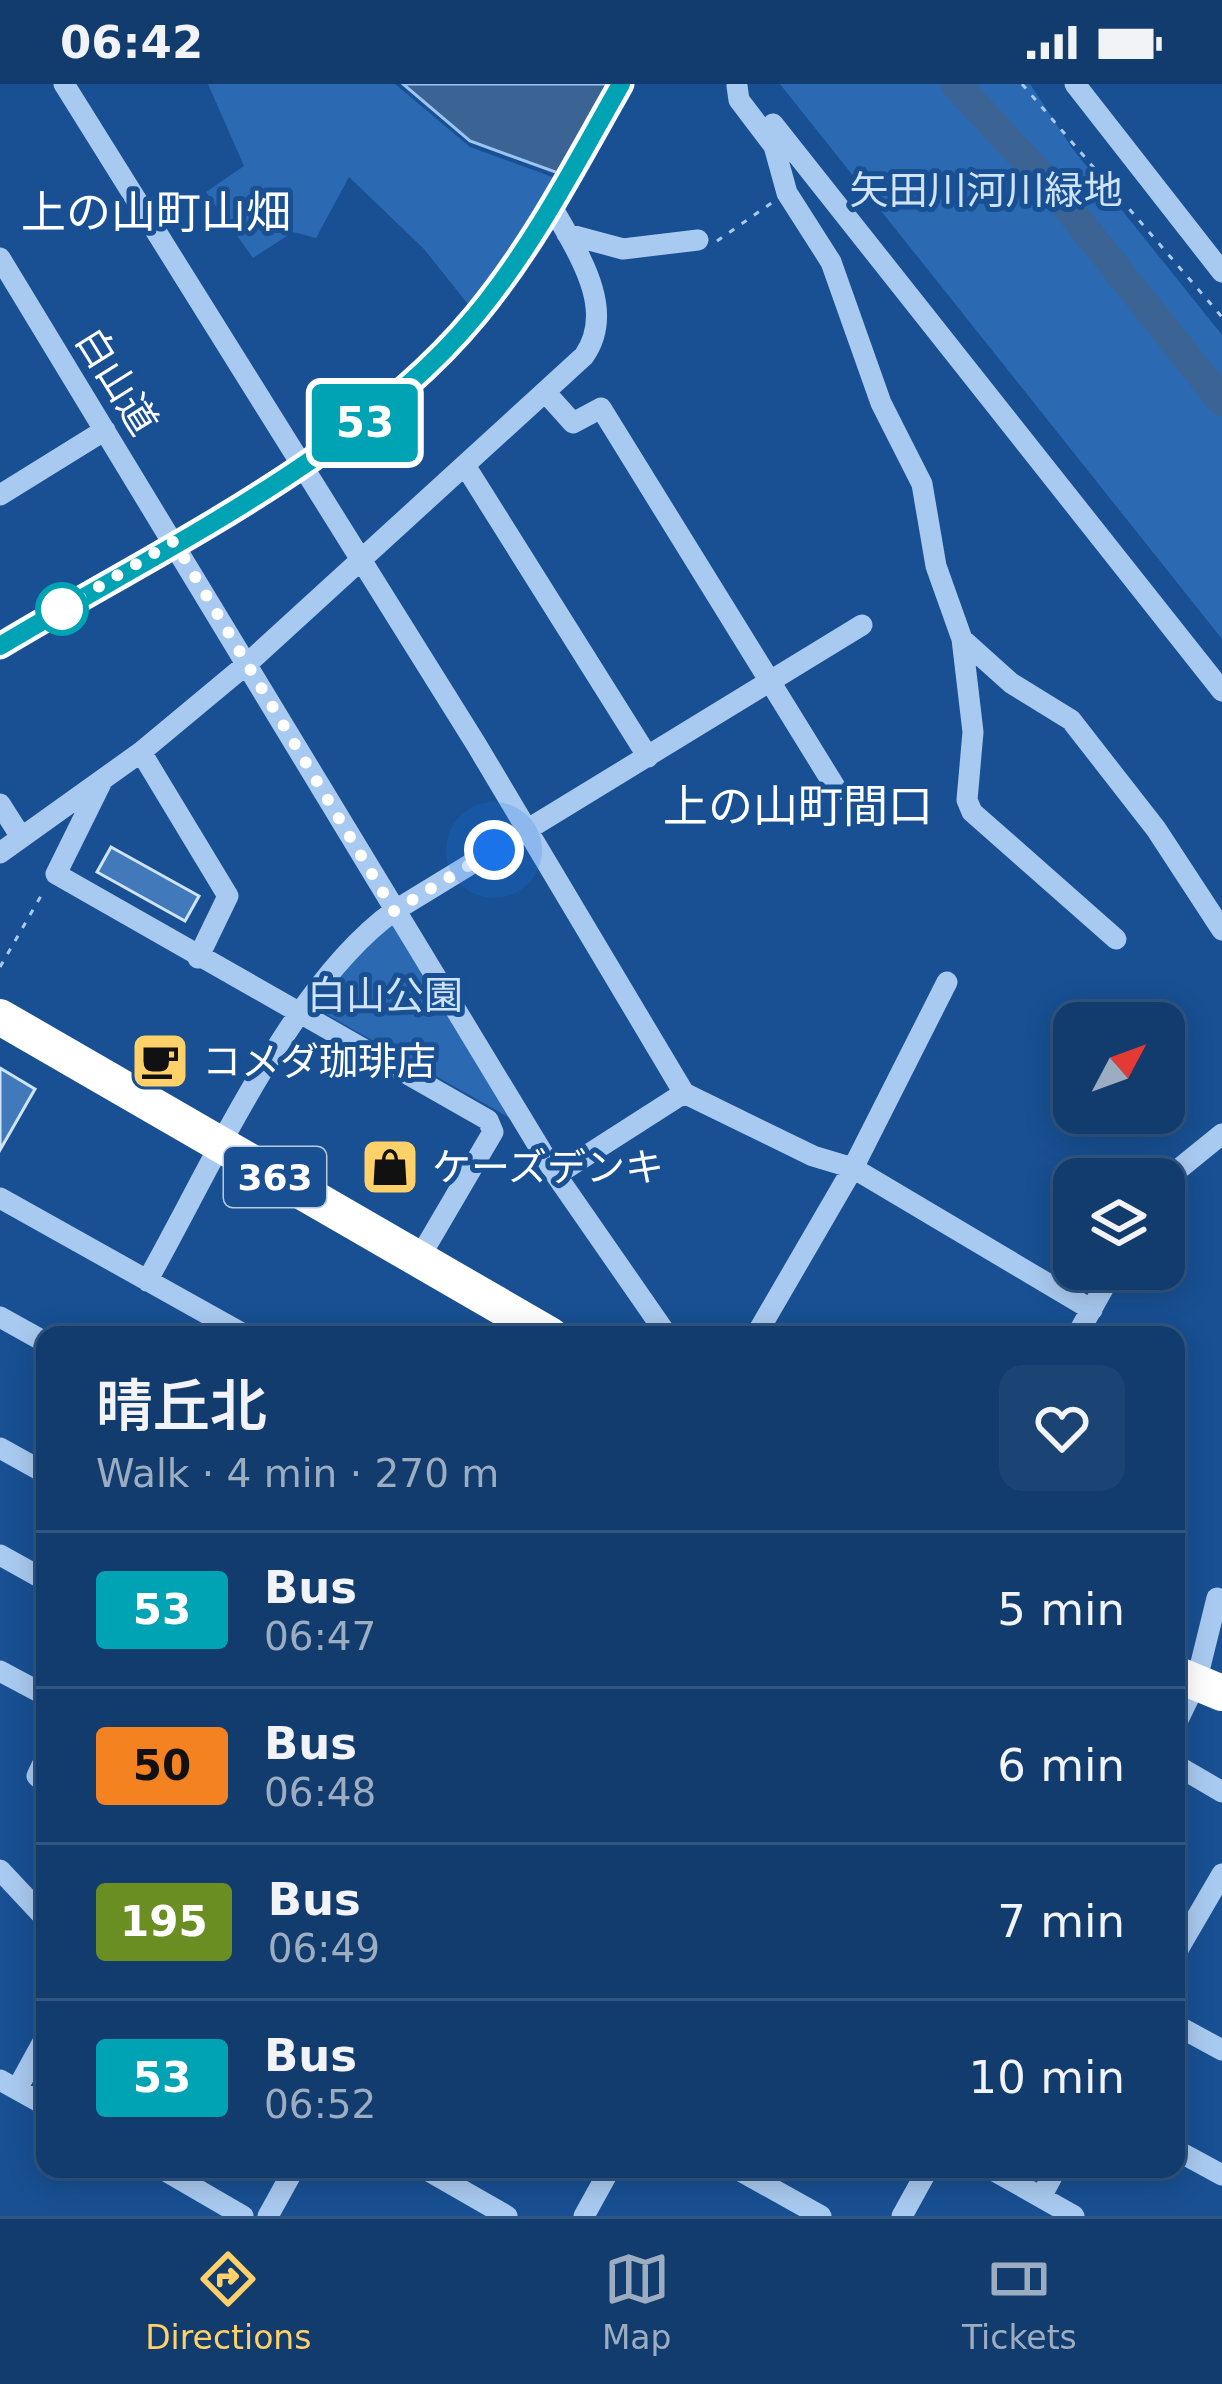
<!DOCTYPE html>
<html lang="en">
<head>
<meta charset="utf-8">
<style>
	:root { --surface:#123c6e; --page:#1b4373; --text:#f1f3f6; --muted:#9cadc2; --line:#315681; --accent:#ffd168 }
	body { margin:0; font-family:"DejaVu Sans","Noto Sans JP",sans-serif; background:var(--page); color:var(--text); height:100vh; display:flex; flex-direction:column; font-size:45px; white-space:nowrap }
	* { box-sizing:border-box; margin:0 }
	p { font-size:39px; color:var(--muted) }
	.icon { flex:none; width:66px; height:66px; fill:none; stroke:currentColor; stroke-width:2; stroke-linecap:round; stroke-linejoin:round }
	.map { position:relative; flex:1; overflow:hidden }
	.panel { position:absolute; left:36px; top:1242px; width:1149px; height:852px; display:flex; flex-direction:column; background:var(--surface); border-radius:24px; box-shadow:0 6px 30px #0003,0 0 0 3px var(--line) }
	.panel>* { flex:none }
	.badge { padding:0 24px; border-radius:9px; font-size:42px; line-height:78px }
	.needle { width:78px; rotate:49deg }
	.tools { position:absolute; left:1053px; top:918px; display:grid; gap:24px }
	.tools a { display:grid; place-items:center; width:132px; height:132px; border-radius:24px; background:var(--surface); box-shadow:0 6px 30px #0003,0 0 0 3px var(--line); font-size:60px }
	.you { position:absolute; width:60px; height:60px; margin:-30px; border:9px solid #fff; border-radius:50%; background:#1a73e8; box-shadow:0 0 0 18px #1a73e833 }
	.map>.badge { position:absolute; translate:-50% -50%; box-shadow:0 0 0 6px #fff }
	.round { display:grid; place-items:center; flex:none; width:126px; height:126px; border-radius:24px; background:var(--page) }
	.headline { display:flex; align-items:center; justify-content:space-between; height:204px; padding:0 60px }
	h1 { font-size:57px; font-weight:600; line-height:90px }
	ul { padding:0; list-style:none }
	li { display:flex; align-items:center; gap:36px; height:156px; padding:0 60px; border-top:3px solid var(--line) }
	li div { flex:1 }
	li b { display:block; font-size:45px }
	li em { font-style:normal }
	li .badge { min-width:132px; font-weight:700; text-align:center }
	.status { display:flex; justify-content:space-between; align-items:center; height:84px; padding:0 60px; background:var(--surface); direction:ltr }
	.status svg { height:33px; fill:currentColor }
	.menu { display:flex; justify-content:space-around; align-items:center; height:168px; border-top:3px solid var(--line); background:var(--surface); font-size:33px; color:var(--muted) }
	.menu a { display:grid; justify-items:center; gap:6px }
	.menu .current { color:var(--accent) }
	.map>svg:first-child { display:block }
	.green { fill:#2b6ab2 }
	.water { fill:#3b6394; stroke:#9bc5f2; stroke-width:3 }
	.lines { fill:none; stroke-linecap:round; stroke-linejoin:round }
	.river { stroke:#3b6394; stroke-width:30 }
	.building { fill:#4179bb; stroke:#cfe4fb; stroke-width:3 }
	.path { stroke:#a9caf0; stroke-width:3; stroke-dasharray:6 9; stroke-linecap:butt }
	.minor { stroke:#a9caf0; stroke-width:21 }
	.highway { stroke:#fff; stroke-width:36 }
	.line-casing { stroke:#fff; stroke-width:27 }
	.line { stroke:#00a3b4; stroke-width:18 }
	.walk { stroke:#fff; stroke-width:12; stroke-dasharray:0 21.6 }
	.stop-dot { fill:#fff; stroke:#00a3b4; stroke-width:6 }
	.labels { text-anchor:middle; stroke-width:10; stroke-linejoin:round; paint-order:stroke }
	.shield { fill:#185093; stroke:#bacadf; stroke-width:3 }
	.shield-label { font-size:36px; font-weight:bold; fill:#fff }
	.park-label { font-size:39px; fill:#cfe4fb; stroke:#185093 }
	.street-label { font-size:39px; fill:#fff; stroke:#185093 }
	.poi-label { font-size:39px; fill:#fff; stroke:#185093; text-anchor:start }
	.quarter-label { font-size:45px; fill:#fff; stroke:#185093 }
</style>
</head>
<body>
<div class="status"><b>06:42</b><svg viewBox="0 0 49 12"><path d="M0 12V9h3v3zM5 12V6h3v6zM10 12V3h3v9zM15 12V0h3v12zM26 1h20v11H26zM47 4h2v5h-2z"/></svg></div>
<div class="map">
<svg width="1222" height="2132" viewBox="0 0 1222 2132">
	<rect width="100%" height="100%" fill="#185093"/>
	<path class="green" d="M 208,0 L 395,0 L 470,63 L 555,94 L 471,224 L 424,165 L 349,93 L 316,154 L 293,148 L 253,174 L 206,108 L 244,82 Z
		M 780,0 L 1030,0 L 1072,64 L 1222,251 L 1222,555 Z
		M 392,834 L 510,1034 L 317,925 L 339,886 Z"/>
	<path class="water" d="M 403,0 L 608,0 L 558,89 L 470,57 Z"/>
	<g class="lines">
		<path class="river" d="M 956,0 L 1056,109 L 1222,317"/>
	</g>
	<path class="building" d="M 111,763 L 199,812 L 185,837 L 97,788 Z
		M 0,984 L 35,1005 L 0,1066 Z"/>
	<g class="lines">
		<path class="path" d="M 1022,0 L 1222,233
			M 717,157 L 773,118
			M 0,883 L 45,805"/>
		<path class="minor" d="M 64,0 L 476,660 L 684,1009 L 813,1072 L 853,1084 L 1092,1226
			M 1075,0 L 1222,188
			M 737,2 L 739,16 L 774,62 L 787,109 L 831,178 L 881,319 L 922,400 L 936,482 L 962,555 L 1011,599 L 1071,636 L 1156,745 L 1222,846
			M 773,40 L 1222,607
			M 567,150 L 623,165 L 698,156
			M 0,174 L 556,1091 L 667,1251
			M 546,309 L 573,339 L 601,324 L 837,706
			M 466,383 L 648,673
			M 0,411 L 105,346
			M 962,555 L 973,648 L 967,716 L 972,728 L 1116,855
			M 0,562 C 156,468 361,372 476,231 C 534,161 576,79 621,0
			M 141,668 L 228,812 L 198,874
			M 102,697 L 56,790 L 488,1036 L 493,1048 L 418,1176
			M 0,720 L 21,753
			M 0,769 L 141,668 L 248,579 L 584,272 C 618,224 575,165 551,121
			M 556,1091 L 684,1009
			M 1164,1097 L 1222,1050
			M 0,1114 L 245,1251
			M 147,1197 C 211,1084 291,901 394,827 L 862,541
			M 0,1233 L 45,1258
			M 756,1251 L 853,1084 L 947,898
			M 1077,1251 L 1114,1185
			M 0,1364 L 45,1389
			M 0,1471 L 45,1496
			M 0,1587 L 45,1611
			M 1176,1640 L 1196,1599 L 1217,1514
			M 45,1675 L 37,1692 L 45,1699
			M 1176,1681 L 1222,1708
			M 0,1786 L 45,1834
			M 1176,1869 L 1222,1790
			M 1176,1941 L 1222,1966
			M 0,1996 L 45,2021
			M 17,2005 L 45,1954
			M 1176,2066 L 1222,2091
			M 162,2085 L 243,2132
			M 425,2085 L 507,2132
			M 737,2085 L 821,2132
			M 991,2085 L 1074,2132
			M 1041,2113 L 1056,2085
			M 268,2132 L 294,2085
			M 584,2132 L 610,2085
			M 902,2132 L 928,2085"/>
		<path class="highway" d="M 0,933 L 550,1251
			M 1176,1590 L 1222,1609"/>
	</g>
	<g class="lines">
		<g class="line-casing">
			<path id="line" d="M 0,562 C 156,468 360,372 476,231 C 534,161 576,79 621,0"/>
		</g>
		<use href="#line" class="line"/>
		<path class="walk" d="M 62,525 L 174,457 L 394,827 L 494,766"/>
	</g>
	<defs>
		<g id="cafe-square" transform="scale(3)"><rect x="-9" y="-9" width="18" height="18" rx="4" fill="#ffd168" stroke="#185093"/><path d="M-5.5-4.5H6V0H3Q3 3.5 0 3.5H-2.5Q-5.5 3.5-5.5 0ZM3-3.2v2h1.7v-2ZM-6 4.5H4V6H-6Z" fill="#111"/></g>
		<g id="shop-square" transform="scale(3)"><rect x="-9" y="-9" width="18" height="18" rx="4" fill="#ffd168" stroke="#185093"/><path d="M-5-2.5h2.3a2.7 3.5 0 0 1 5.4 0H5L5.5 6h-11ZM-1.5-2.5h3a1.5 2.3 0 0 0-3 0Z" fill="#111"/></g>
	</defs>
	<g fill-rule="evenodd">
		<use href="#cafe-square" x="160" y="977"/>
		<use href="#shop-square" x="390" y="1083"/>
	</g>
	<circle class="stop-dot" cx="62" cy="525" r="24"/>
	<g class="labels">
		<rect class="shield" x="224" y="1063" width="102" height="60" rx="9"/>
		<g class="shield-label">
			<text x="275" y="1106">363</text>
		</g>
		<g class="park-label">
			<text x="986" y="120">矢田川河川緑地</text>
			<text x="385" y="925">白山公園</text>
		</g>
		<g class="street-label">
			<text transform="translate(117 297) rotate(58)" y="14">白山道</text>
		</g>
		<g class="poi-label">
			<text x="202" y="991">コメダ珈琲店</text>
			<text x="432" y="1097">ケーズデンキ</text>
		</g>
		<g class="quarter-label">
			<text x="156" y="144">上の山町山畑</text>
			<text x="798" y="738">上の山町間口</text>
		</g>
	</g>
</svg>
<div class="tools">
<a><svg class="needle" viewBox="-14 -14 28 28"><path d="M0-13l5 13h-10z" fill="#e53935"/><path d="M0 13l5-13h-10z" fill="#9cadc2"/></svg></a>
<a><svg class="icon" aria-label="layers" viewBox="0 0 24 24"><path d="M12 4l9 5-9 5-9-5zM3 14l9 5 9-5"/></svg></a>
</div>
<div class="you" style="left:494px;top:766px"></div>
<b class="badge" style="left:365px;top:339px;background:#00a3b4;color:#fff">53</b>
<section class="panel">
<div class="headline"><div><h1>晴丘北</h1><p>Walk · 4 min · 270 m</p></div><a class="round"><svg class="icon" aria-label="heart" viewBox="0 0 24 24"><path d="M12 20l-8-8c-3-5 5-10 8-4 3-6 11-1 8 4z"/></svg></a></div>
<ul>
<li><span class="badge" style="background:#00a3b4;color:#fff">53</span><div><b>Bus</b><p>06:47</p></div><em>5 min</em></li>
<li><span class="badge" style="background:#f58220;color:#111">50</span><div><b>Bus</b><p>06:48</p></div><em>6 min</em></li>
<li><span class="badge" style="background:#6b8e23;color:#fff">195</span><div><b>Bus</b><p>06:49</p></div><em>7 min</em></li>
<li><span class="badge" style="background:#00a3b4;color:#fff">53</span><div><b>Bus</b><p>06:52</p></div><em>10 min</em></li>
</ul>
</section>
</div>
<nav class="menu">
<a class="current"><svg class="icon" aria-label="directions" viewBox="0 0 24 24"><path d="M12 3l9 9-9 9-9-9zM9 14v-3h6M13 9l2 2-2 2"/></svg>Directions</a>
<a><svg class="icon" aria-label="map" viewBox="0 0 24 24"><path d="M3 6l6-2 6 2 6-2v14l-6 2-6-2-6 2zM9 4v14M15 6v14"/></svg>Map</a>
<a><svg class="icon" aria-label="tickets" viewBox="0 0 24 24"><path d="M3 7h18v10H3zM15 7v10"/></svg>Tickets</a>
</nav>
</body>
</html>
